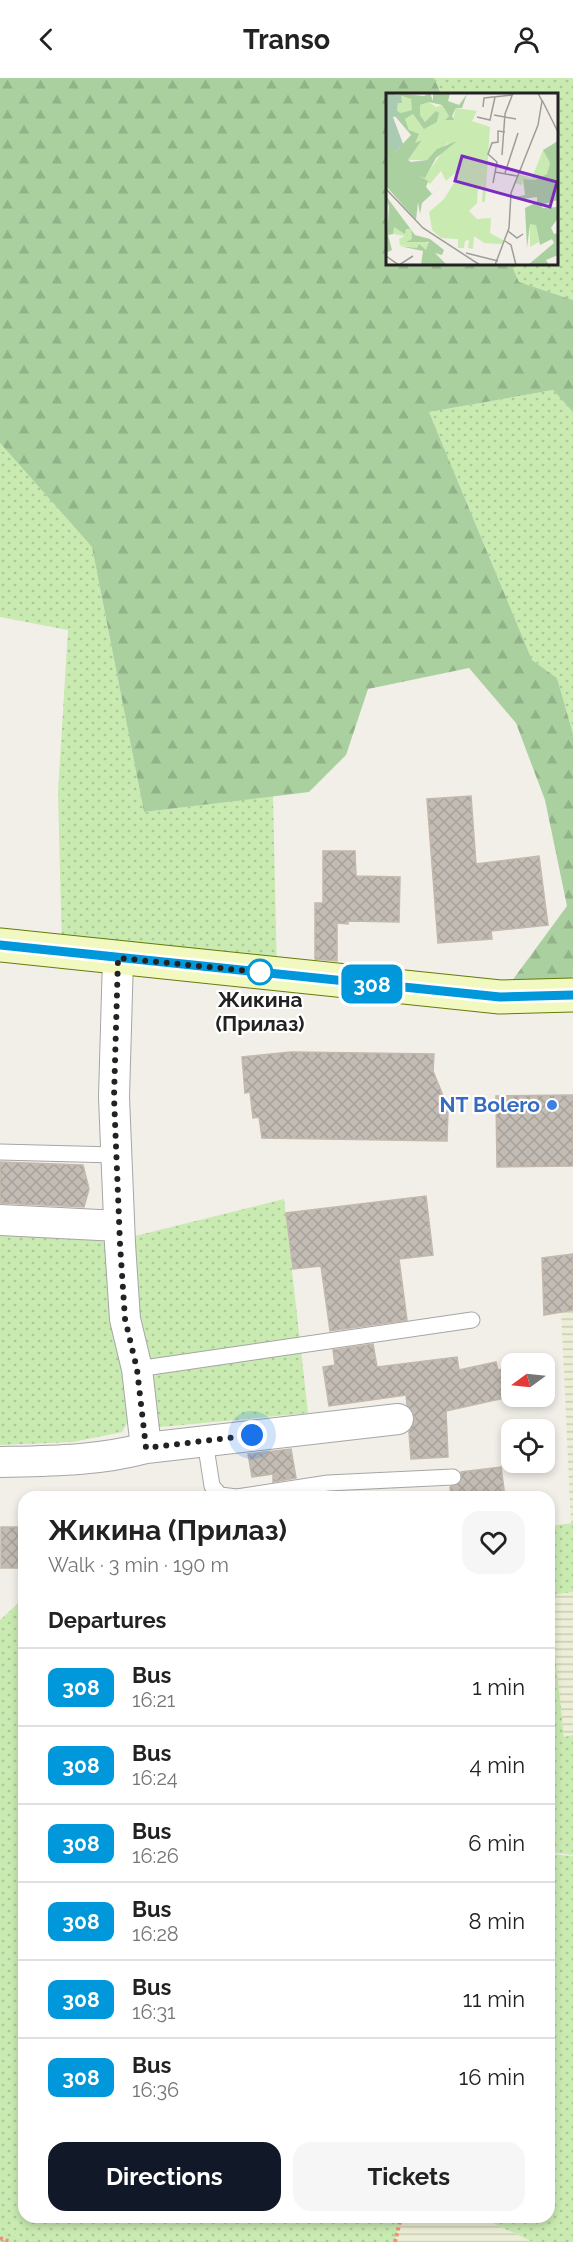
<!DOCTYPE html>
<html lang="en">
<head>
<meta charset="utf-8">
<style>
	:root { --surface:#fff; --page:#f6f6f6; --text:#222; --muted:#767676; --line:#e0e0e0; --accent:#111827 }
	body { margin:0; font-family:Raleway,sans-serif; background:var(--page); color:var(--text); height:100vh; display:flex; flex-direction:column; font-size:22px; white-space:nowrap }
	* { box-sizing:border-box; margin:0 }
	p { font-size:20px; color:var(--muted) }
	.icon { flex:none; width:33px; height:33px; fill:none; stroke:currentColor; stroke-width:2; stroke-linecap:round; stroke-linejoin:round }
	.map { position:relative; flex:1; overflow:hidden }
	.side { position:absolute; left:18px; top:1413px; width:537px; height:732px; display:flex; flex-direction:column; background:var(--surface); border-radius:18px; box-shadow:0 3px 9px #0003 }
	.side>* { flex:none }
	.badge { padding:0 12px; border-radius:9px; font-size:21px; line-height:39px }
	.needle { width:39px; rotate:255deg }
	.buttons { position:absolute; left:501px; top:1275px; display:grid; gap:12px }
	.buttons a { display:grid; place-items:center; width:54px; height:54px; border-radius:12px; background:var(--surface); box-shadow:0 3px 9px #0003; font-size:30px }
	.you { position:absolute; width:30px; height:30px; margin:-15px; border:4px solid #fff; border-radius:50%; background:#1a73e8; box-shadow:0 0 0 9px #1a73e833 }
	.map>.badge { position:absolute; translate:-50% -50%; box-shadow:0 0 0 3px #fff }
	h2 { padding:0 30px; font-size:22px; line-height:54px }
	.round { display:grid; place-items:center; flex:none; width:63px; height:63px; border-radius:18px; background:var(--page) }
	.head { display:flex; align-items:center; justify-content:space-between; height:102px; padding:0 30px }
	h1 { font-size:28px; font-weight:700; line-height:45px }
	.cta { display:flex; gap:12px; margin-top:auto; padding:12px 30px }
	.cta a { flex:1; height:69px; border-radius:18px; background:var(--accent); color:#fff; font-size:24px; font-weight:700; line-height:69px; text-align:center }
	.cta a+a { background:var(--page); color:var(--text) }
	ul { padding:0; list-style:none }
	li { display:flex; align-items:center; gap:18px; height:78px; padding:0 30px; border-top:2px solid var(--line) }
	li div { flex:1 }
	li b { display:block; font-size:22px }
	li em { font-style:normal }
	li .badge { min-width:66px; font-weight:700; text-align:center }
	header { display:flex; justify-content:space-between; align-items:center; height:78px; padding:0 30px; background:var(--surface); font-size:27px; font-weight:700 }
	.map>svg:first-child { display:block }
	.farmland { fill:url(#farmland-rules) }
	.grass { fill:url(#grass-dots) }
	.forest { fill:url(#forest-firs) }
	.building { fill:url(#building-cross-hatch); stroke:#c3b8ab; stroke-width:1.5 }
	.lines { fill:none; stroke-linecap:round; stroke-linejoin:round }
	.lane-casing { stroke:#a6a6a6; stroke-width:17 }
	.street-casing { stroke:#a6a6a6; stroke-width:32 }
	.secondary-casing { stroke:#667a07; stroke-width:35 }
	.path { stroke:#f88b74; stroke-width:4; stroke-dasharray:3 3; stroke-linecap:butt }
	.lane { stroke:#fff; stroke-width:15 }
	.street { stroke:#fff; stroke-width:30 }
	.secondary { stroke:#f2f9c0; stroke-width:33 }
	.line-casing { stroke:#fff; stroke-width:14 }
	.line { stroke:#0098da; stroke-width:9 }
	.walk { stroke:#222; stroke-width:6; stroke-dasharray:0 10.8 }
	.stop-dot { fill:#fff; stroke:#0098da; stroke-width:3 }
	.shop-dot { fill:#3f7fe0; stroke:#fff; stroke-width:2 }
	.labels { text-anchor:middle; stroke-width:4.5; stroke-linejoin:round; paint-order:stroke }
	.stop-label { font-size:21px; font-weight:bold; fill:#222; stroke:#fff }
	.shop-label { font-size:21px; font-weight:bold; fill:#366cbe; stroke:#fff; text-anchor:end }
	.inset-road { fill:none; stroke:#9f9d99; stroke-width:1.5 }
	.view { fill:#7b2cbf; fill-opacity:0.15; stroke:#7b2cbf; stroke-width:3 }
	.inset-edge { fill:none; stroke:#222; stroke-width:3 }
</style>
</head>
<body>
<header><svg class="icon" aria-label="back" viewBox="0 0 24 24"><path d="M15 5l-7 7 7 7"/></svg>Transo<svg class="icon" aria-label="person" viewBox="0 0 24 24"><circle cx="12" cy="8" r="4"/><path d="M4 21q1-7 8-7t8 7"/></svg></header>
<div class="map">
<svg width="573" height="2164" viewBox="0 0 573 2164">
	<defs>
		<pattern id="farmland-rules" width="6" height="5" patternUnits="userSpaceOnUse" patternTransform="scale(1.5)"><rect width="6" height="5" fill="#ecefd5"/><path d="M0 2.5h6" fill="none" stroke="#cacdb7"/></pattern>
		<pattern id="grass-dots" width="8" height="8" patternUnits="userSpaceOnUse" patternTransform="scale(1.5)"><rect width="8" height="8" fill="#c9eab1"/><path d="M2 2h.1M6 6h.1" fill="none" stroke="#acc898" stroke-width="1.8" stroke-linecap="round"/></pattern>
		<pattern id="forest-firs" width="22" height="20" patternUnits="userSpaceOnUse" patternTransform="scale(1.5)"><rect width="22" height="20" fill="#aad09f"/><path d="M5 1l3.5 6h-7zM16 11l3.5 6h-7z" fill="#92b289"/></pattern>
		<pattern id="building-cross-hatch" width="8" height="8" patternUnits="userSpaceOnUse" patternTransform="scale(1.5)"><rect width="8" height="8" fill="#c3bcb5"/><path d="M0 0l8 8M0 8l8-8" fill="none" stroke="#a7a19b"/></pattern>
	</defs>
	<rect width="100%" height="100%" fill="#f2efe9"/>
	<path class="farmland" d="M 573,1231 L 573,1445 L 571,1446 L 561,1233 Z
		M 573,1514 L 573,1657 L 564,1659 L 554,1566 L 549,1566 L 549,1517 Z
		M 401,2139 L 480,2139 L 533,2164 L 395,2164 Z"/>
	<path class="grass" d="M 434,0 L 573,0 L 573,222 L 519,204 L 511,186 L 556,186 L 556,16 L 441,16 Z
		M 553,312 L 573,334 L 573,656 L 557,600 L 532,582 L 429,334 Z
		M 0,365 L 92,469 L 144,734 L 273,718 L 277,896 L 62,873 L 58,714 L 68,552 L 0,539 Z
		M 284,1121 L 308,1335 L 140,1351 L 133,1334 L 122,1354 L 73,1364 L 0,1367 L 0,1154 L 135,1158 Z
		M 573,1445 L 573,1514 L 549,1517 L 549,1448 Z
		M 24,1520 L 24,2139 L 401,2139 L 395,2164 L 0,2164 L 0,1542 Z
		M 549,1566 L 554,1566 L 564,1659 L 573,1657 L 573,1777 L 549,1774 Z
		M 549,1776 L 573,1778 L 573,2164 L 533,2164 L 480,2139 L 549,2139 Z"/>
	<path class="forest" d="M 0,0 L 434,0 L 441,16 L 387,16 L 387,186 L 511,186 L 519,204 L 573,222 L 573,334 L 553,312 L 429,334 L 532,582 L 557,600 L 573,656 L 573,896 L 570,917 L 500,919 L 567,828 L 545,722 L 516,645 L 469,590 L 368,611 L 346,677 L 309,714 L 144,734 L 92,469 L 0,365 Z"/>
	<path class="building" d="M 471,718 L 476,786 L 539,778 L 548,847 L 491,853 L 492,861 L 438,865 L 427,721 Z
		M 323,773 L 355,773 L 356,798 L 400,799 L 399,844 L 348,843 L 348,846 L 337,845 L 337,883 L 315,881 L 315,825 L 323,825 Z
		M 291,974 L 434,976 L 433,993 L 448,1030 L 447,1063 L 262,1060 L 259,1039 L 253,1040 L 250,1014 L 245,1015 L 242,979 Z
		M 573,1017 L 573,1088 L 497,1089 L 496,1018 Z
		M 0,1084 L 83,1087 L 89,1111 L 84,1129 L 0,1125 Z
		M 426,1118 L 433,1177 L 399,1181 L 407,1242 L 330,1253 L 321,1188 L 293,1191 L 286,1135 Z
		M 573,1176 L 573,1232 L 544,1237 L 542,1180 Z
		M 373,1266 L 377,1289 L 457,1279 L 459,1292 L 496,1284 L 498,1292 L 512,1289 L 513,1318 L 446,1333 L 448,1379 L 411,1381 L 409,1354 L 415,1340 L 407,1327 L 406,1317 L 329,1328 L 323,1289 L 335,1287 L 333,1272 Z
		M 544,1289 L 551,1321 L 517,1327 L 515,1318 L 544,1318 Z
		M 291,1371 L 296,1400 L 273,1404 L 273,1396 L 252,1399 L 248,1376 Z
		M 501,1389 L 505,1419 L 451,1419 L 450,1409 L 461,1404 L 461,1394 Z
		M 1,1449 L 24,1449 L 24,1490 L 1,1490 Z"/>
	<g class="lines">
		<g class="lane-casing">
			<path id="lane" d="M 0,1074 L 115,1077
				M 137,1291 L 472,1242
				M 205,1363 L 212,1408 L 220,1417 L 237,1419 L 328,1405 L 453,1399"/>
		</g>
		<g class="street-casing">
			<path id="street" d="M 118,880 L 114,1019 L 120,1166 L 125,1241 L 137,1291 L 146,1370
				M 0,1142 L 119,1148
				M 0,1384 C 50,1383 98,1383 146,1370 L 398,1341"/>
		</g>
		<g class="secondary-casing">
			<path id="secondary" d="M 0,867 L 500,919 L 573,917"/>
		</g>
		<path class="path" d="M 0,2160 L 10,2164
			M 395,2164 L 401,2139"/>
		<use href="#lane" class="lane"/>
		<use href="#street" class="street"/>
		<use href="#secondary" class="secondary"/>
	</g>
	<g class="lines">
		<g class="line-casing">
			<path id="line" d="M 0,867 L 500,919 L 573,917"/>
		</g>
		<use href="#line" class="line"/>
		<path class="walk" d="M 252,1357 L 146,1370 L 137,1291 L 125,1241 L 120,1166 L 114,1019 L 118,880 L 260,894"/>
	</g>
	<circle class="stop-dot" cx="260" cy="894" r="12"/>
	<circle class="shop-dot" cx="552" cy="1027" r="6"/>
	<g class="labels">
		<g class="stop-label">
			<text x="260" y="929">Жикина<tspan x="260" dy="24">(Прилаз)</tspan></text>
		</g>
		<g class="shop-label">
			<text x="540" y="1034">NT Bolero</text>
		</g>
	</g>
	<g transform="translate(386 15)">
		<rect width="172" height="172" fill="#f2efe9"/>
		<path d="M 15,2 L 23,3 L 26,10 L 26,17 L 16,22 L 11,17 L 12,10 L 16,9 ZM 43,9 L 50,14 L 56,12 L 63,23 L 60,26 L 67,26 L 70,15 L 91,18 L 86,28 L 104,34 L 99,109 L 96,109 L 97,89 L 96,94 L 92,94 L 91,110 L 83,118 L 91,126 L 105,125 L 104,140 L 119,148 L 115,151 L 98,150 L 88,143 L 87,156 L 82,155 L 83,147 L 79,148 L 78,155 L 72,155 L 72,146 L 55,145 L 46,137 L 43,119 L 58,106 L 73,82 L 69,80 L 60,88 L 55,78 L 44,91 L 32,83 L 39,84 L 63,49 L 41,67 L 22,67 L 36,47 L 29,51 L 19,26 L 27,21 L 38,33 L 51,29 L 53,20 L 39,29 L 34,22 L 34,12 ZM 157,57 L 164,70 L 161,81 L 149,87 L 137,86 L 136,92 L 128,90 L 132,81 L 146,85 ZM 144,131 L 150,131 L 153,149 L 144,154 ZM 7,134 L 25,136 L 26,146 L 43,150 L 40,157 L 14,152 L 13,146 L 19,143 L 7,141 Z" fill="#c9eab1"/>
		<path d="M 9,0 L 38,3 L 44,0 L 47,8 L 47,0 L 64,0 L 62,8 L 73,12 L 81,1 L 76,15 L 70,15 L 66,23 L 68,27 L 59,27 L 63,23 L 56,12 L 43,9 L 34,12 L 34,22 L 39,29 L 50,18 L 53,20 L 51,29 L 38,36 L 27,21 L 19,26 L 23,37 L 33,41 L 29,50 L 36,47 L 22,67 L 25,69 L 41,67 L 51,56 L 71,48 L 50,65 L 39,85 L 33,83 L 42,88 L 40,94 L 46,101 L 60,88 L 36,110 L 34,121 L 32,109 L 30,127 L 0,93 L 0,50 L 2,48 L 9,59 L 25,42 L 8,22 L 26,17 L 25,6 ZM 172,48 L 172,107 L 154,112 L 157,115 L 172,114 L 172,125 L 165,135 L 168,141 L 172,140 L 172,162 L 160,167 L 163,172 L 142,172 L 168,150 L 166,146 L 154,152 L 150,132 L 144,131 L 141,155 L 139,115 L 151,109 L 151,104 L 135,106 L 124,103 L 125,100 L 128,104 L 139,102 L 137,86 L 149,87 L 161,81 L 164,70 L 157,57 ZM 0,103 L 29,142 L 44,146 L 58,157 L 56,162 L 49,160 L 61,172 L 35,172 L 37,158 L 13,153 L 31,155 L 33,151 L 40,157 L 43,149 L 20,149 L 26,146 L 25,136 L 20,136 L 19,141 L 8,134 L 7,141 L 2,142 L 6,157 L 0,160 L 3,114 Z" fill="#aad09f"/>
		<path d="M 0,0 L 15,2 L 16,10 L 12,10 L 11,17 L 16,22 L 7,24 L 17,51 L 9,59 L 0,49 Z" fill="#aacab1"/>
		<path class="inset-road" d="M 156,7 L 173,41M 97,14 L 98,5 L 126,2M 108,22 L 130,26M 91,24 L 104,27 L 109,4M 116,62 L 119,21 L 127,0M 109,79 L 131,83M 119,80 L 132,40M 107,90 L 111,69 L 102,61 L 106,50 L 112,49 L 112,38 L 119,39M 0,96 L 37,135 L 94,172M 122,138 L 131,145 L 137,141M 119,148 L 125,152 L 130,172M 80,160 L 112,168M 0,163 L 13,172 L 27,163M 109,172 L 123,135 L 125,100 L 152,32 L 156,8 L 152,0"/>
		<path class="view" d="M 76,63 L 171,89 L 164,114 L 69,88 Z"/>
		<rect width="172" height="172" class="inset-edge"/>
	</g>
</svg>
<div class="buttons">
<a><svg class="needle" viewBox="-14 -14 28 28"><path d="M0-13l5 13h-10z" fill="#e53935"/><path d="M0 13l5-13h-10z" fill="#767676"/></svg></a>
<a><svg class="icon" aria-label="locate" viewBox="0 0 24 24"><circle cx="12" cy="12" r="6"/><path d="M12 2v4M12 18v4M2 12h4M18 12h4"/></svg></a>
</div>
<div class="you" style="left:252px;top:1357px"></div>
<b class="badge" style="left:372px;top:906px;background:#0098da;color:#fff">308</b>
<section class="side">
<div class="head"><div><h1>Жикина (Прилаз)</h1><p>Walk · 3 min · 190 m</p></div><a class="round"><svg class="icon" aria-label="heart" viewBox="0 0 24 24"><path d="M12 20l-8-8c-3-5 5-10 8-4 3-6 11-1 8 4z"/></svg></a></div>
<h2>Departures</h2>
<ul>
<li><span class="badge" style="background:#0098da;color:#fff">308</span><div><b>Bus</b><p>16:21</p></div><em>1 min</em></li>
<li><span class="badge" style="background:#0098da;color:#fff">308</span><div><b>Bus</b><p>16:24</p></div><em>4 min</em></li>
<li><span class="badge" style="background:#0098da;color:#fff">308</span><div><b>Bus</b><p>16:26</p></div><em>6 min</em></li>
<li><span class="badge" style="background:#0098da;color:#fff">308</span><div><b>Bus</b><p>16:28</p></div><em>8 min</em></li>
<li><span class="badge" style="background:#0098da;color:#fff">308</span><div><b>Bus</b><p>16:31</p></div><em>11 min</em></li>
<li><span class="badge" style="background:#0098da;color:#fff">308</span><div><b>Bus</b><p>16:36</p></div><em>16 min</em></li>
</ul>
<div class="cta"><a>Directions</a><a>Tickets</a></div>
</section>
</div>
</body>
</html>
